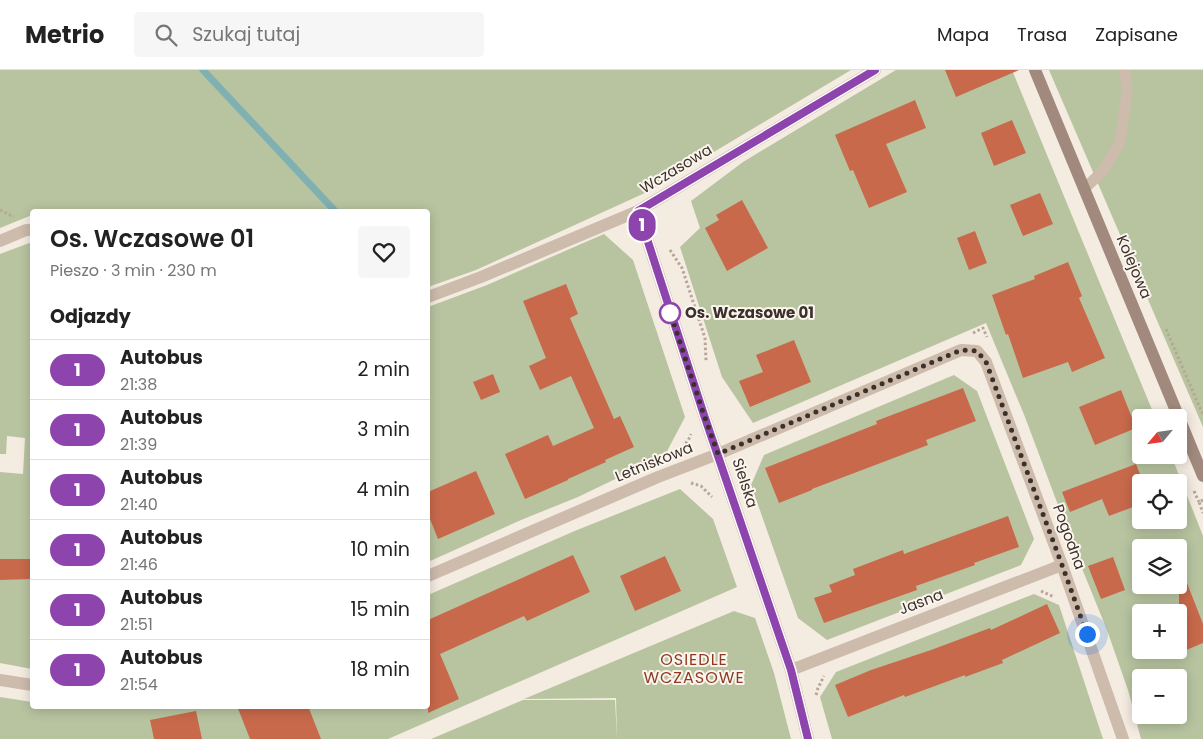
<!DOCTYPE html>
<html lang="pl">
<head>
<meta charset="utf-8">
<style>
	:root { --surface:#fff; --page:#f6f6f6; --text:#222; --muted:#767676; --line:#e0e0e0 }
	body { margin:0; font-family:Poppins,sans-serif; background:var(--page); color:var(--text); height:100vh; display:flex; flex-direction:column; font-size:19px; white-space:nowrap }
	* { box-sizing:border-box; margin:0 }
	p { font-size:16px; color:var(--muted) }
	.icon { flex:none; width:28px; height:28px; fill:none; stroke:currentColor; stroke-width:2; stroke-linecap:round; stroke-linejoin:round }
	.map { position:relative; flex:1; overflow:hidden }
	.drawer { position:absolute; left:30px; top:139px; width:400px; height:500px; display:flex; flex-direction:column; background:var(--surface); border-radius:5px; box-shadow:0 2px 12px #0003 }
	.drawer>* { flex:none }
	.badge { padding:0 10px; border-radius:16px; font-size:18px; line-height:32px }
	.needle { width:32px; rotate:241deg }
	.tools { position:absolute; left:1132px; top:339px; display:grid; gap:10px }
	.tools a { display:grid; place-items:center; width:55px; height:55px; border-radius:5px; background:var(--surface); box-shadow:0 2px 12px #0003; font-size:25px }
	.you { position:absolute; width:25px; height:25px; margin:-12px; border:4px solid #fff; border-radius:50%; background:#1a73e8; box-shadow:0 0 0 8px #1a73e833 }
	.map>.badge { position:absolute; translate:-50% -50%; box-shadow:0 0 0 2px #fff }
	h2 { padding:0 20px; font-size:19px; line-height:45px }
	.round { display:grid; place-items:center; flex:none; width:52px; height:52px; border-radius:5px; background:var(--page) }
	.head { display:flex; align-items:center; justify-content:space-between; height:85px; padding:0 20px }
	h1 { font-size:24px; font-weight:600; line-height:38px }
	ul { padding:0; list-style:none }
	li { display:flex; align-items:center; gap:15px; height:60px; padding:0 20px; border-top:1px solid var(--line) }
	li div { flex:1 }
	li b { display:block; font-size:19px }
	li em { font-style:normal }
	li .badge { min-width:55px; font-weight:700; text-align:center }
	header { display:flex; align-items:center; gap:30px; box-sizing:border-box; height:70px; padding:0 25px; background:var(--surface); border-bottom:1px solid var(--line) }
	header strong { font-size:24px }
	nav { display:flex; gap:28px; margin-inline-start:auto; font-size:18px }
	.search { width:350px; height:45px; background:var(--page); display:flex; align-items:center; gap:12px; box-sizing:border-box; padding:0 18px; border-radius:5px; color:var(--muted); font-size:19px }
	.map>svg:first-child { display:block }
	.green { fill:#b8c4a0; fill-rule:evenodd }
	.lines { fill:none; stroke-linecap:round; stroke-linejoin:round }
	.stream { stroke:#7fb0b2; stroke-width:7 }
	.building { fill:#c8694b }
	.path { stroke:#b9a596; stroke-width:3; stroke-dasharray:2.5 2.5; stroke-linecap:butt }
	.lane { stroke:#cdbbac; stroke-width:11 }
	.street { stroke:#cdbbac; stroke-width:12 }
	.secondary { stroke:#a18a7d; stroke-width:12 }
	.line-casing { stroke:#fff; stroke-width:11 }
	.line { stroke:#8e44ad; stroke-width:8 }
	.walk { stroke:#3b302b; stroke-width:5; stroke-dasharray:0 9 }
	.stop-dot { fill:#fff; stroke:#8e44ad; stroke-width:2.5 }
	.labels { text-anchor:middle; stroke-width:4; stroke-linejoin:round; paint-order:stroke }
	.street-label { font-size:15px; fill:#3b302b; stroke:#fbf5ee }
	.stop-label { font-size:15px; font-weight:bold; fill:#3b302b; stroke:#fbf5ee; text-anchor:start }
	.neighbourhood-label { font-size:16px; letter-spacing:1px; fill:#8c3b22; stroke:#fbf5ee }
</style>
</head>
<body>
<header>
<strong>Metrio</strong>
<div class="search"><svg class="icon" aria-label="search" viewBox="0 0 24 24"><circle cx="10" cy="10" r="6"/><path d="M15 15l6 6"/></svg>Szukaj tutaj</div>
<nav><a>Mapa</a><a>Trasa</a><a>Zapisane</a></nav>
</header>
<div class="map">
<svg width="1203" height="669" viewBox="0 0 1203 669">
	<rect width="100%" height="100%" fill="#f4ebe1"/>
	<path class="green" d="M 0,0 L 851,0 L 647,122 L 476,200 L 428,217 L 428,141 L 32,141 L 32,145 L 0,158 Z
		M 896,0 L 1012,0 L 1155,347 L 1141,348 L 1141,385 L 1171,385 L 1203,466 L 1203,669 L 1141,669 L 1128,620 L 1107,560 L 1079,491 L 1025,347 L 986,253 L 753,353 L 722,307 L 680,177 L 700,158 L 691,131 L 743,92 ZM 1141,412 L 1179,412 L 1179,450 L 1141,450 ZM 1141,478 L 1179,478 L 1179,515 L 1141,515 ZM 1141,542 L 1179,542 L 1179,580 L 1141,580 ZM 1141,608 L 1179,608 L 1179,645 L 1141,645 Z
		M 1049,0 L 1203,0 L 1203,357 Z
		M 604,164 L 633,190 L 685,347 L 665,385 L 578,427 L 521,450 L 428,492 L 428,237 L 487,215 Z
		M 32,172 L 32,599 L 0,593 L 0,402 L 23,404 L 25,368 L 7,366 L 6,384 L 0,384 L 0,184 Z
		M 954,305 L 977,321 L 1034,469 L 1021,495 L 827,570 L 798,548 L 751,415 L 764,385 Z
		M 680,419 L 713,449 L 737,517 L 388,669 L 0,669 L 0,627 L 32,632 L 32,636 L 428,636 L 428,525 L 577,460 Z
		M 1034,524 L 1059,535 L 1103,669 L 832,669 L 820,627 L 836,602 Z
		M 734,541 L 755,548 L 774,603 L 791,669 L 617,669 L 616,628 L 524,629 Z
		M 523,630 L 615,630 L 617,669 L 431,669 Z"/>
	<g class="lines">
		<path class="stream" d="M 203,0 L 335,141"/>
	</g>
	<path class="building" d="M 945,0 L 1019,0 L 956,27 Z
		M 915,30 L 926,58 L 886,74 L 907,122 L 869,138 L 853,100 L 850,101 L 835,65 Z
		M 1012,50 L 1026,83 L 994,96 L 981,63 Z
		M 1040,123 L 1053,154 L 1023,166 L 1010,135 Z
		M 742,130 L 768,178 L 727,201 L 705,158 L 719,150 L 716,145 Z
		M 975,161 L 987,193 L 969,200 L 957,168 Z
		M 1068,192 L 1082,226 L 1079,228 L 1105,288 L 1072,302 L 1068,292 L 1023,308 L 1008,264 L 1006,265 L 992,225 L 1035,209 L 1034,206 Z
		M 566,214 L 578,244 L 570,248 L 614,349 L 620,346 L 634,377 L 605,390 L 606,392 L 568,409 L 568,410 L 525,429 L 505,384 L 548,365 L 553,376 L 594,358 L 571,306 L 540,320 L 529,296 L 546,288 L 523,231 Z
		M 794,270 L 811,312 L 750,337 L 739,311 L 763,302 L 756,285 Z
		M 493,304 L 500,322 L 481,330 L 473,312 Z
		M 963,318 L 976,351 L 926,370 L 928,375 L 812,419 L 812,420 L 779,433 L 765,398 L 877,354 L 876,351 Z
		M 1121,320 L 1136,358 L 1095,375 L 1079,337 Z
		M 1136,394 L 1141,407 L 1141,434 L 1109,446 L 1102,429 L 1070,442 L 1062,422 Z
		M 476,401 L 495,444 L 438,469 L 428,444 L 428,422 Z
		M 1008,446 L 1019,477 L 974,493 L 975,495 L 916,516 L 917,520 L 824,553 L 814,528 L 832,522 L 829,515 L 855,505 L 853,499 L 903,480 L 904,484 Z
		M 573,485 L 590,522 L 527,551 L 524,546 L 440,584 L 459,629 L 428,643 L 428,550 Z
		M 665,486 L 681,521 L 635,541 L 620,506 Z
		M 1113,487 L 1125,520 L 1101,529 L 1088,496 Z
		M 0,489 L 32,489 L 32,509 L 0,510 Z
		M 1179,495 L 1180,495 L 1203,554 L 1203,573 L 1179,583 Z
		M 1047,534 L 1060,563 L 1002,590 L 1003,593 L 965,607 L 965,605 L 905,627 L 904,625 L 848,647 L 835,615 L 871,600 L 931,580 L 990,558 L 991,560 Z
		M 237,636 L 308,636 L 321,669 L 250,669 Z
		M 196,641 L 202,669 L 154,669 L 150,650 Z"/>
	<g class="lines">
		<path class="path" d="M 0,140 L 14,147
			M 670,180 L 682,198 L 705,268 L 706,291
			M 1166,259 L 1203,345
			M 973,263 L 983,258 L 987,267
			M 683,378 L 690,367 L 691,364
			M 691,413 L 701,416 L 712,427
			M 1194,421 L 1199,432
			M 1203,430 L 1199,432 L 1203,443
			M 1041,521 L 1054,527
			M 816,625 L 818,618 L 824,606"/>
		<path class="lane" d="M 1084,119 L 1103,101 L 1120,72 L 1127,23 L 1125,0"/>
		<path class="street" d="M 638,141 L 704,345 L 791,600 L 808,669
			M 0,171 L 26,160 L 32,160
			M 428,227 L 481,207 L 638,141 L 875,0
			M 428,506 L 658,407 L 718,384 L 961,280 L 977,281 L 986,292 L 1062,495 L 1123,669
			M 791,600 L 1062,495
			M 0,610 L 32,615"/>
		<path class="secondary" d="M 1035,0 L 1203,406"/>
	</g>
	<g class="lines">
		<g class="line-casing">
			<path id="line" d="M 808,669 L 791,600 L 704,345 L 638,141 L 875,0"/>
		</g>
		<use href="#line" class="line"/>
		<path class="walk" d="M 670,243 L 668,236 L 704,345 L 718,384 L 961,280 L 977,281 L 986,292 L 1062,495 L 1087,564"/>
	</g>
	<circle class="stop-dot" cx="670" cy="243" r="10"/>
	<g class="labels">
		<g class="street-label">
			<text transform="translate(676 99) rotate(-31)" y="5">Wczasowa</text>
			<text transform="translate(1134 197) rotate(67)" y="5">Kolejowa</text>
			<text transform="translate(654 392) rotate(-22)" y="5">Letniskowa</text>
			<text transform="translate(745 413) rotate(72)" y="5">Sielska</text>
			<text transform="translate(1069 467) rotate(70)" y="5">Pogodna</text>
			<text transform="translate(921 532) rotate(-21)" y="5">Jasna</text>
		</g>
		<g class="stop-label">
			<text x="685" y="248">Os. Wczasowe 01</text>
		</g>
		<g class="neighbourhood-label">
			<text x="694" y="595">OSIEDLE<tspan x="694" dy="18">WCZASOWE</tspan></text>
		</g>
	</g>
</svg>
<div class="tools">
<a><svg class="needle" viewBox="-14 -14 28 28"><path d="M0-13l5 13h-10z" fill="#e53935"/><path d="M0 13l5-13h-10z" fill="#767676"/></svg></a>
<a><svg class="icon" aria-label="locate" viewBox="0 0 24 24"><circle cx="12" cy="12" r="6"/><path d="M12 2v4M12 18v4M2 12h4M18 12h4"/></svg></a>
<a><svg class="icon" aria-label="layers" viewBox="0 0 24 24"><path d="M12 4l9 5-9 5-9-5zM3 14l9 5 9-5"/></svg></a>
<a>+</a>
<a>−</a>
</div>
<div class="you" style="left:1087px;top:564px"></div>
<b class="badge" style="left:642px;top:155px;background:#8e44ad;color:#fff">1</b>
<section class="drawer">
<div class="head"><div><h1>Os. Wczasowe 01</h1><p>Pieszo · 3 min · 230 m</p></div><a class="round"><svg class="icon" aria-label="heart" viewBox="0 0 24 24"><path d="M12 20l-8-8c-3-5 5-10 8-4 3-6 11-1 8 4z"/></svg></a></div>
<h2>Odjazdy</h2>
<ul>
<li><span class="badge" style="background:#8e44ad;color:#fff">1</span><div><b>Autobus</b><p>21:38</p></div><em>2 min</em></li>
<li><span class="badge" style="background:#8e44ad;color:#fff">1</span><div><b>Autobus</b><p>21:39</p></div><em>3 min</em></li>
<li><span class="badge" style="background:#8e44ad;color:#fff">1</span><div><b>Autobus</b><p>21:40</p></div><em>4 min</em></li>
<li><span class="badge" style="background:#8e44ad;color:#fff">1</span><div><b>Autobus</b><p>21:46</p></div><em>10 min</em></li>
<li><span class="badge" style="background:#8e44ad;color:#fff">1</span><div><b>Autobus</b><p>21:51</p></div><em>15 min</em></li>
<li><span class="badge" style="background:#8e44ad;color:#fff">1</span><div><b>Autobus</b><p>21:54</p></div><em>18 min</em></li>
</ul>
</section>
</div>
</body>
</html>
